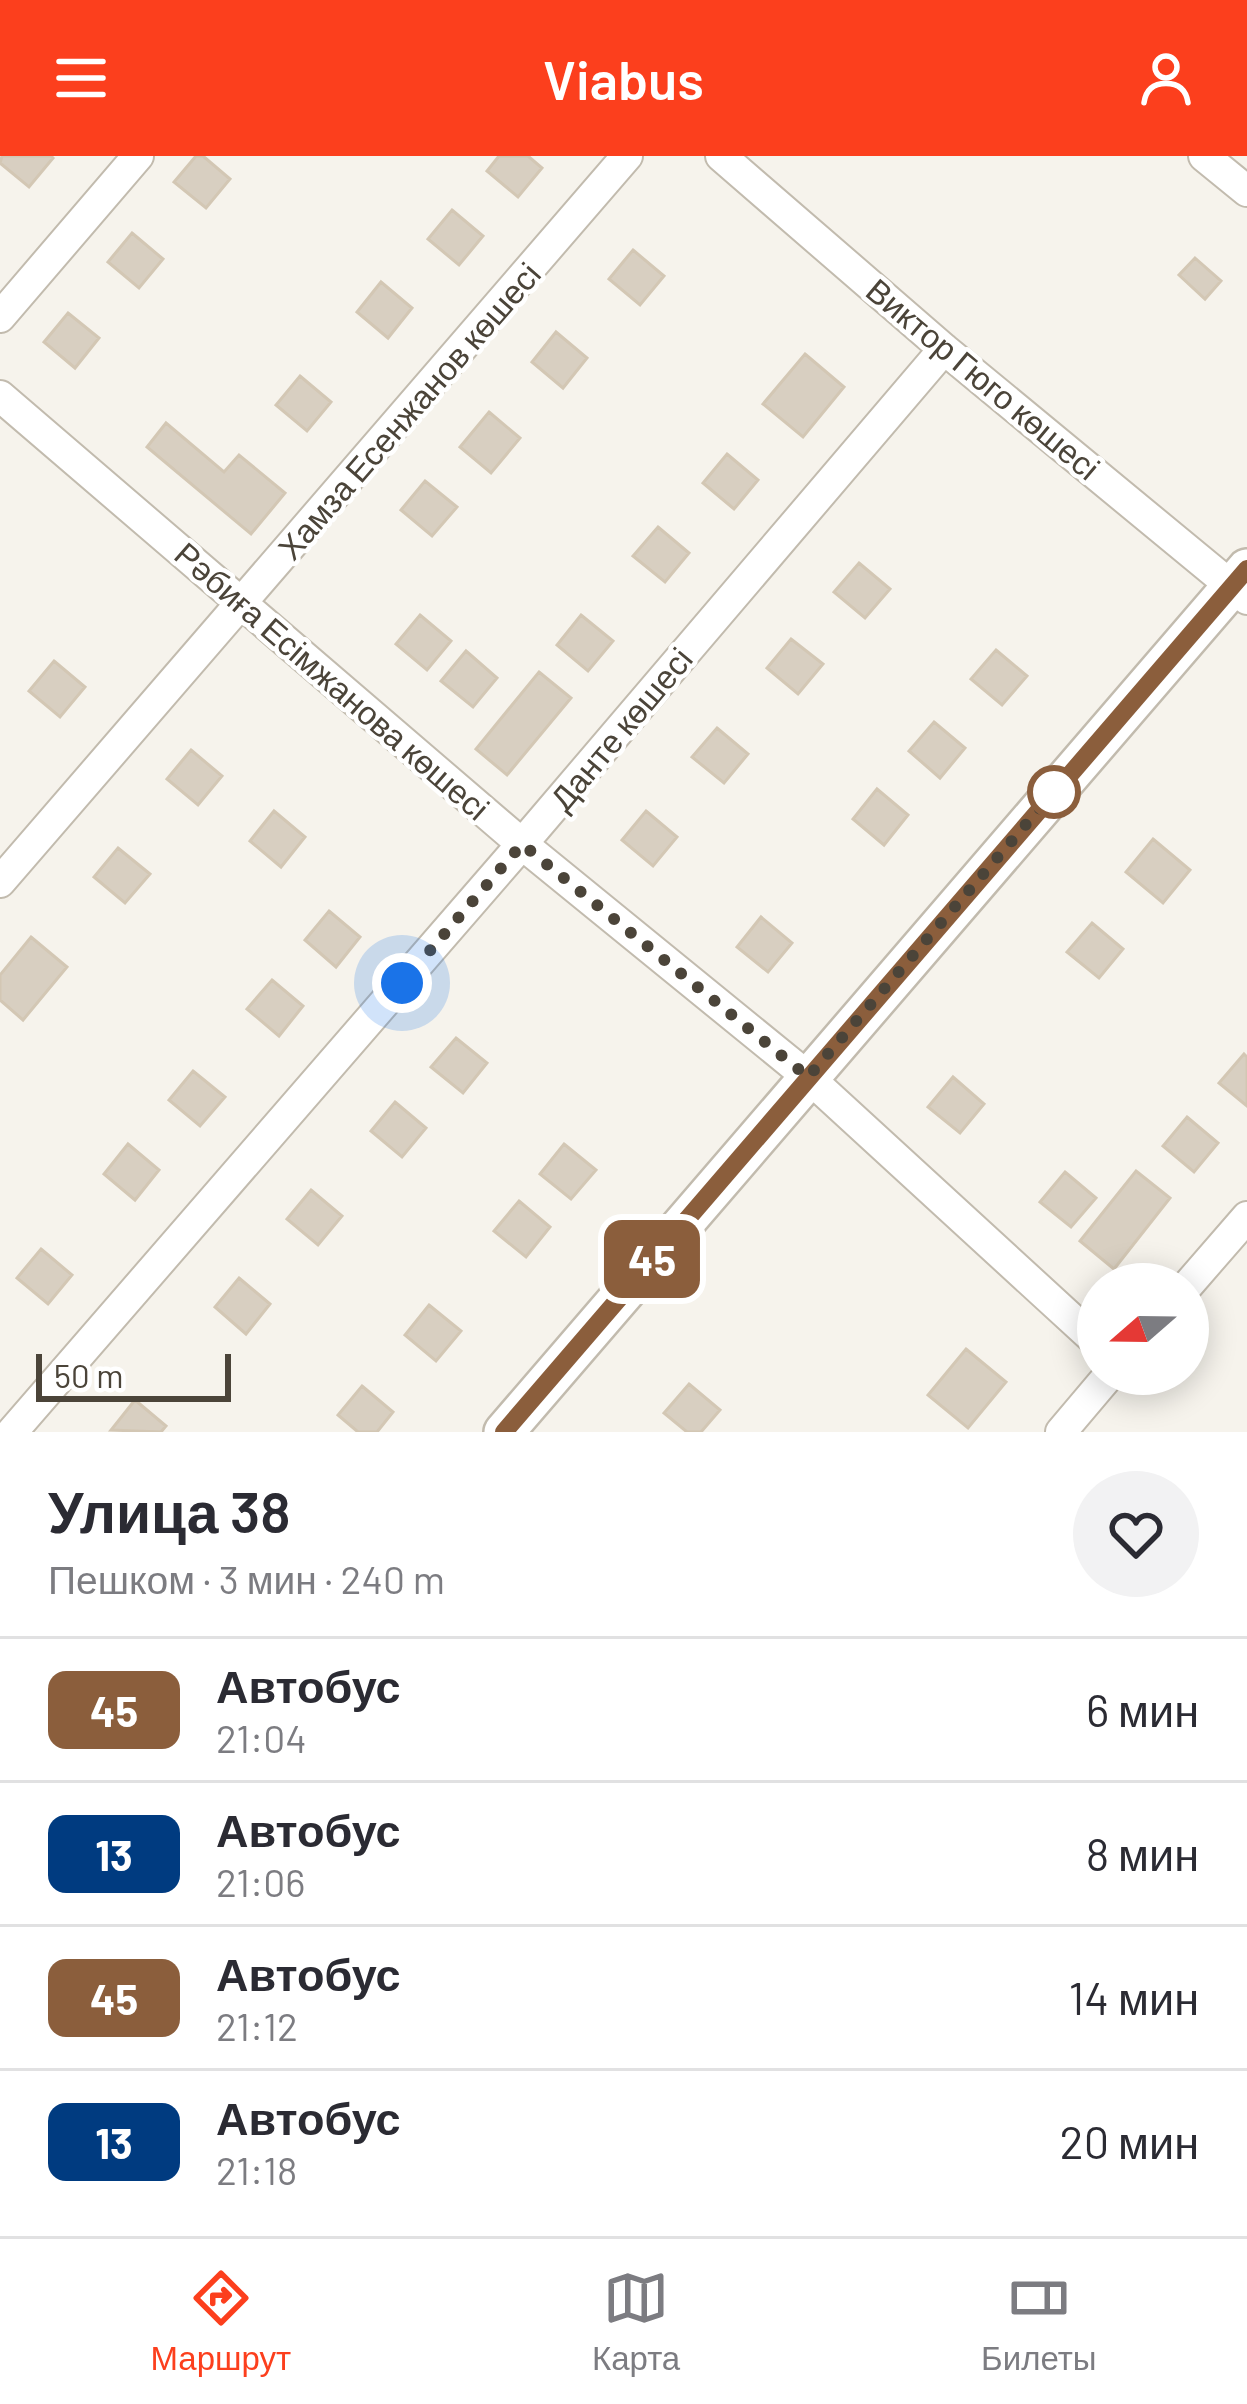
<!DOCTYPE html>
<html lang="ru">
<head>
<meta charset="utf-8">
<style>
	:root { --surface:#fff; --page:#f2f2f3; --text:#2b2b33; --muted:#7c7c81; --line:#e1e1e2; --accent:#fc3f1d }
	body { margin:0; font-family:Barlow,sans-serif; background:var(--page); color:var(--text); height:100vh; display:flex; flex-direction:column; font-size:45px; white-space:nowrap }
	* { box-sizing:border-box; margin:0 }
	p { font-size:39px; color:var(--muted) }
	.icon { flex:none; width:66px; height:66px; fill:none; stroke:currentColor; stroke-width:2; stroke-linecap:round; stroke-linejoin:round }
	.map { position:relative; height:1276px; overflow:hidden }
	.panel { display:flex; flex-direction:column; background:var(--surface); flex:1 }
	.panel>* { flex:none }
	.badge { padding:0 24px; border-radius:18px; font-size:42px; line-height:78px }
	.needle { width:78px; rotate:250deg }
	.controls { position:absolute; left:1077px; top:1107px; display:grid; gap:24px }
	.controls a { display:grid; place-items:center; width:132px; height:132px; border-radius:50%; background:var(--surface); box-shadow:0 6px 30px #0003; font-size:60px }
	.scale { position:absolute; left:36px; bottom:30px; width:195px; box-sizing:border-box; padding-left:12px; border:6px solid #4b4439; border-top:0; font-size:33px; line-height:42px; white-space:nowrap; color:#4b4439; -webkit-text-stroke:9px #fff; paint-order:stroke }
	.you { position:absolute; width:60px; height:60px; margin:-30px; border:9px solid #fff; border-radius:50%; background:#1a73e8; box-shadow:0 0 0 18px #1a73e833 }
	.map>.badge { position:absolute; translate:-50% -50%; box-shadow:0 0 0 6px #fff }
	.round { display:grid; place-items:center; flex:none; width:126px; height:126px; border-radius:63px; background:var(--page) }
	.head { display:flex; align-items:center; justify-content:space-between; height:204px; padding:0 48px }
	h1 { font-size:57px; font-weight:600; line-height:90px }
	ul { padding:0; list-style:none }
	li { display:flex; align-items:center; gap:36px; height:144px; padding:0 48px; border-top:3px solid var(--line) }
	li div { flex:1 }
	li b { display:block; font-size:45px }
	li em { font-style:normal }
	li .badge { min-width:132px; font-weight:700; text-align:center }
	header { display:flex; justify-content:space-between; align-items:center; height:156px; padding:0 48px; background:var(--accent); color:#fff; font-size:54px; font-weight:600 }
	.tabs { display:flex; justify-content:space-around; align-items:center; height:168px; border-top:3px solid var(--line); background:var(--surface); font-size:33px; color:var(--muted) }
	.tabs a { display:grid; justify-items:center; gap:6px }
	.tabs .selected { color:var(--accent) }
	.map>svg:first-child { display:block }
	.building { fill:#d8cfc1; stroke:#d3c7b4; stroke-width:3 }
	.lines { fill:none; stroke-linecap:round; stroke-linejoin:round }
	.minor-casing { stroke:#c2bbae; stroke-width:34 }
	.tertiary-casing { stroke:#c2bbae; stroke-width:44 }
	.minor { stroke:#fff; stroke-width:30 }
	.tertiary { stroke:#fff; stroke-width:39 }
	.line-casing { stroke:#fff; stroke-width:27 }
	.line { stroke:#8b5e3c; stroke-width:18 }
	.walk { stroke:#4b4439; stroke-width:12; stroke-dasharray:0 21.6 }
	.stop-dot { fill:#fff; stroke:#8b5e3c; stroke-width:6 }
	.labels { text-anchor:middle; stroke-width:9; stroke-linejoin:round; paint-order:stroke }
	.street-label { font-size:33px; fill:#4b4439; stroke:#fff }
</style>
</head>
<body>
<header><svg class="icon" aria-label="menu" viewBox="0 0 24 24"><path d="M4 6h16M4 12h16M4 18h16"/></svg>Viabus<svg class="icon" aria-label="person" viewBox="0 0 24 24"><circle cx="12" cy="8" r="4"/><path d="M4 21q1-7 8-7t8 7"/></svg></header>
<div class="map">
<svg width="1247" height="1276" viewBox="0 0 1247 1276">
	<rect width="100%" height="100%" fill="#f6f3ec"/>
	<path class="building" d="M 2,0 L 51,0 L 53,2 L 29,31 L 0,7 Z
		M 196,0 L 203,0 L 230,23 L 206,52 L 174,26 Z
		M 499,0 L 528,0 L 542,12 L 518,41 L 487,15 Z
		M 452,54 L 483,80 L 459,109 L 428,83 Z
		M 132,77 L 163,103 L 139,132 L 108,106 Z
		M 633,94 L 664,120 L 640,149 L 609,123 Z
		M 1195,102 L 1221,125 L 1205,143 L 1179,119 Z
		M 381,126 L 412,152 L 388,182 L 357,156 Z
		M 68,157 L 99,182 L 75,212 L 44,186 Z
		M 556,176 L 587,202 L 563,232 L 532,206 Z
		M 805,198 L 844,231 L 803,281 L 763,248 Z
		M 300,220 L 331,246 L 307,275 L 276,249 Z
		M 489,256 L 520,282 L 491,317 L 460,291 Z
		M 166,267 L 224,316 L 239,299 L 285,337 L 251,378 L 147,291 Z
		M 727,298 L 758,324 L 734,353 L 703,327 Z
		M 425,325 L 457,351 L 432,380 L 401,354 Z
		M 658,371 L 689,397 L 665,426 L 633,400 Z
		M 859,407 L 890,433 L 865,462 L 834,436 Z
		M 420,459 L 451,485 L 427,514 L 396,488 Z
		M 581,459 L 613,485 L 588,515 L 557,489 Z
		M 791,483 L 823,508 L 798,538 L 767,512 Z
		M 996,494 L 1027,520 L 1002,549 L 971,523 Z
		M 466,495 L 497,522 L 473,551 L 441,525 Z
		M 54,505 L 85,531 L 60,561 L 29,535 Z
		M 539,516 L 571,542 L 507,619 L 476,593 Z
		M 934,566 L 965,592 L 940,622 L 909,595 Z
		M 717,572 L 748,598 L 724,627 L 692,601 Z
		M 191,594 L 222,620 L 198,649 L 167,623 Z
		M 877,633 L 908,659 L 884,689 L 853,663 Z
		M 274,655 L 305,681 L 281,711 L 250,685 Z
		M 646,655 L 677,681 L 653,710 L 622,684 Z
		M 1153,683 L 1190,714 L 1163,747 L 1126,716 Z
		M 118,692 L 150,718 L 125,747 L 94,721 Z
		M 329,755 L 360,781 L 336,811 L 305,784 Z
		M 761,761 L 792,787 L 768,816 L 737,791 Z
		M 1092,767 L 1123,793 L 1099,822 L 1067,796 Z
		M 31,781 L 67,811 L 23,864 L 0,844 L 0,819 Z
		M 272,824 L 303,850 L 279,880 L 247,853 Z
		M 456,882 L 487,907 L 463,937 L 431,911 Z
		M 1244,898 L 1247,901 L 1247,950 L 1219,927 Z
		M 193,915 L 225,941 L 200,970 L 169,944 Z
		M 953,921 L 984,948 L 960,977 L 928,951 Z
		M 395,946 L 426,972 L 402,1001 L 371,975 Z
		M 1187,961 L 1218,987 L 1194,1016 L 1163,990 Z
		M 128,988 L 159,1014 L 135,1044 L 104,1018 Z
		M 564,988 L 596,1014 L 571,1043 L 540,1018 Z
		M 1136,1015 L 1170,1042 L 1114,1113 L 1080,1085 Z
		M 1065,1016 L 1096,1042 L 1071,1071 L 1040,1046 Z
		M 311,1034 L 342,1060 L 318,1089 L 287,1063 Z
		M 519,1045 L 550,1071 L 526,1101 L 494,1075 Z
		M 41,1093 L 72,1119 L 48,1148 L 17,1122 Z
		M 239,1122 L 270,1148 L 246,1178 L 215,1151 Z
		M 429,1149 L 461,1175 L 436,1205 L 405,1179 Z
		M 966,1193 L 1006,1226 L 968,1272 L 928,1239 Z
		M 689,1228 L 720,1254 L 701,1276 L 687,1276 L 664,1257 Z
		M 362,1230 L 393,1256 L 377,1276 L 358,1276 L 338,1259 Z
		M 135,1244 L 166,1270 L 161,1276 L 111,1274 Z"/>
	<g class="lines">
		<g class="minor-casing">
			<path id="minor" d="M 721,0 L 944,193 L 1247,443
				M 1204,0 L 1247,35
				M 0,161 L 138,0
				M 0,240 L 522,688 L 808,921 L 1098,1187
				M 0,726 L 627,0
				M 1188,1129 L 1247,1061
				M 12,1276 L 522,688 L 944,193
				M 1061,1276 L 1110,1218"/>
		</g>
		<g class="tertiary-casing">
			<path id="tertiary" d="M 504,1276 L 1247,413"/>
		</g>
		<use href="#minor" class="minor"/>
		<use href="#tertiary" class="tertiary"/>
	</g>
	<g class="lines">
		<g class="line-casing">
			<path id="line" d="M 504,1276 L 1247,413"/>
		</g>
		<use href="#line" class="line"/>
		<path class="walk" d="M 402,827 L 522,688 L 808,921 L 1054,636"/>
	</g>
	<circle class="stop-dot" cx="1054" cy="636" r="24"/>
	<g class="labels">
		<g class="street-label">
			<text transform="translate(983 223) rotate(40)" y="12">Виктор Гюго көшесі</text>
			<text transform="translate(409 255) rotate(-49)" y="12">Хамза Есенжанов көшесі</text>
			<text transform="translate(332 525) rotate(41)" y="12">Рәбиға Есімжанова көшесі</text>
			<text transform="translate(621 573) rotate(-50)" y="12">Данте көшесі</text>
		</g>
	</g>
</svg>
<div class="controls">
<a><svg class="needle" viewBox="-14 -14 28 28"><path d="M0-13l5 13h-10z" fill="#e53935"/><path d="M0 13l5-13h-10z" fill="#7c7c81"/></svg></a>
</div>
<div class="scale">50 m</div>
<div class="you" style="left:402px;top:827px"></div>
<b class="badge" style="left:652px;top:1103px;background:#8b5e3c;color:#fff">45</b>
</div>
<section class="panel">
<div class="head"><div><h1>Улица 38</h1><p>Пешком · 3 мин · 240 m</p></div><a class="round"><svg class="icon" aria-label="heart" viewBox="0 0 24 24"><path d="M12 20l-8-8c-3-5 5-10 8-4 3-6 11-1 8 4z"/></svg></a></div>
<ul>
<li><span class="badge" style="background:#8b5e3c;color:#fff">45</span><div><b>Автобус</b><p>21:04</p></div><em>6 мин</em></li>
<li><span class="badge" style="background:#003b80;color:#fff">13</span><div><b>Автобус</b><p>21:06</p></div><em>8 мин</em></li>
<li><span class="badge" style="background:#8b5e3c;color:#fff">45</span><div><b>Автобус</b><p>21:12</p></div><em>14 мин</em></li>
<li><span class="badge" style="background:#003b80;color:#fff">13</span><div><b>Автобус</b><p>21:18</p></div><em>20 мин</em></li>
</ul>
</section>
<nav class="tabs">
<a class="selected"><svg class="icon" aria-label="directions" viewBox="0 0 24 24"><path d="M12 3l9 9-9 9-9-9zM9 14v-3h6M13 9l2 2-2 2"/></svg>Маршрут</a>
<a><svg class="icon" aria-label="map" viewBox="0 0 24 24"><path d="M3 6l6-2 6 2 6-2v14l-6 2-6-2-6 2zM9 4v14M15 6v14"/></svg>Карта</a>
<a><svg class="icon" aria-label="tickets" viewBox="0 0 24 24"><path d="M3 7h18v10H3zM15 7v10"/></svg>Билеты</a>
</nav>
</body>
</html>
